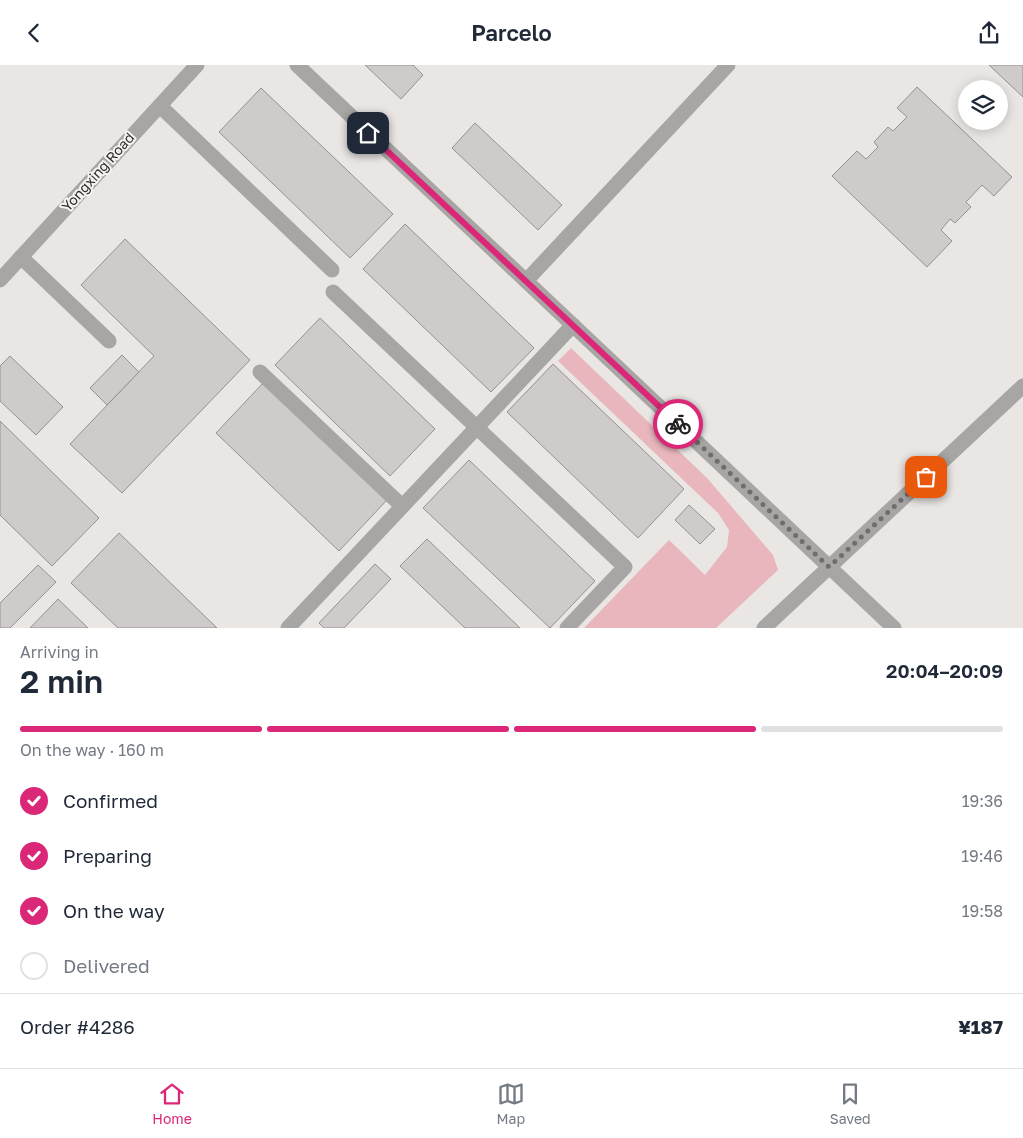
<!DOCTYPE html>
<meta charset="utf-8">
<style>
:root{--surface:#fff;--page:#f2f2f3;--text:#1f2937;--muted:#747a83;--line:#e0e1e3;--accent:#db2777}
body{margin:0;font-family:"Golos Text",sans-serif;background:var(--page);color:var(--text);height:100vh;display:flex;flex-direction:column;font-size:19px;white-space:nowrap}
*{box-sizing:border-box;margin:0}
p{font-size:16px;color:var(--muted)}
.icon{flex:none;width:28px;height:28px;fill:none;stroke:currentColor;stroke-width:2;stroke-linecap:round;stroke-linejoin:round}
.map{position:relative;height:563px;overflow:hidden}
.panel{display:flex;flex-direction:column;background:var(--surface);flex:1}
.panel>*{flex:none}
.fabs{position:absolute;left:958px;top:15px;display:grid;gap:10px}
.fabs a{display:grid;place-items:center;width:50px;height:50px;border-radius:50%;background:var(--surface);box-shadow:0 2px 12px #0003;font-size:25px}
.pin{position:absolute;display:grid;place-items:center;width:42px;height:42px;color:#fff;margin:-21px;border-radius:10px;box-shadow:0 2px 8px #0006}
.courier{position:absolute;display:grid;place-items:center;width:50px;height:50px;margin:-25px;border:4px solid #db2777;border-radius:50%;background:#fff;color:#222;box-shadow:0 1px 6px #0007}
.head em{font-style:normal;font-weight:600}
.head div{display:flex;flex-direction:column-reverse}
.head{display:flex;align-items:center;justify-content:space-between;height:85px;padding:0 20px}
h1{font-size:32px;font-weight:600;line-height:38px}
.bar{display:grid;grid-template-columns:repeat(4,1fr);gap:8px 5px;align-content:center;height:60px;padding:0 20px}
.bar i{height:6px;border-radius:4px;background:var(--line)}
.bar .selected{background:var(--accent)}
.bar p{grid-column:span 4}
.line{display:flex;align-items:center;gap:12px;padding:0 20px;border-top:1px solid var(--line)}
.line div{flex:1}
ol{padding:0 20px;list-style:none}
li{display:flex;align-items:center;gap:15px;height:55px}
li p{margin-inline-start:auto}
li .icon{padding:5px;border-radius:50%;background:var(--accent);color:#fff;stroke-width:4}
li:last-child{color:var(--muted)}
li i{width:28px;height:28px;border:2px solid var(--line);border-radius:50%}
header{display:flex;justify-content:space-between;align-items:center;height:65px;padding:0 20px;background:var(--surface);font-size:22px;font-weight:600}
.menu{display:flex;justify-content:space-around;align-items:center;height:70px;border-top:1px solid var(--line);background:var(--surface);font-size:14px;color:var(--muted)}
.menu a{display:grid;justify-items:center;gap:2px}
.menu .selected{color:var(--accent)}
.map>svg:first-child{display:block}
</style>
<header><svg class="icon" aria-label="back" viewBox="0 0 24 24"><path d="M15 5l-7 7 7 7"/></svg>Parcelo<svg class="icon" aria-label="share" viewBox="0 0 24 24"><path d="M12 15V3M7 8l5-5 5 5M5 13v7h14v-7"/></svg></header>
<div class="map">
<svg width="1023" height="563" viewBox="0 0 1023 563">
<rect width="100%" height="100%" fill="#e9e6e4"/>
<path fill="#e9b6bd" d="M571,283l136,130 66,77 5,15 -62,58h-132l85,-88 36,35 22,-28 2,-17 -11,-17 -160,-152z"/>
<g fill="#cecbca" stroke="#959190">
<path d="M365,0h48l10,10 -22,24z"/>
<path d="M989,0h34v32z"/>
<path d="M917,22l95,90 -18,19 -12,-11 -16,17 5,5 -16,16 -5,-4 -9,11 11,11 -25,26 -95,-91 25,-25 9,8 12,-12 -4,-5 14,-15 5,4 14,-14 -10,-9z"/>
<path d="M261,23l132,126 -43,44 -131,-126z"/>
<path d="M475,58l87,82 -24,25 -86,-82z"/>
<path d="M405,159l129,124 -43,44 -128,-123z"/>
<path d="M125,174l125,121 -128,133 -52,-49 84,-88 -73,-71z"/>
<path d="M320,253l115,111 -45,47 -115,-111z"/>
<path d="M122,290l17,17 -32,33 -17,-17z"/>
<path d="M10,291l53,51 -27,28 -36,-34v-35z"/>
<path d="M553,299l131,125 -46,49 -131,-126z"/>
<path d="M264,317l123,118 -48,51 -123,-118z"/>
<path d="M0,356l99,97 -47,48 -52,-51z"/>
<path d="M469,395l126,121 -45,47 -127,-120z"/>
<path d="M689,440l26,24 -15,15 -25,-24z"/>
<path d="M119,468l98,95h-99l-47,-45z"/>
<path d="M427,474l93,89h-55l-65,-62z"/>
<path d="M375,499l16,15 -47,49h-20l-5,-5z"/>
<path d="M38,500l18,17 -46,46h-10v-25z"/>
<path d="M58,534l30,29h-58z"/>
</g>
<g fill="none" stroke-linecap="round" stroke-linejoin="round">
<g stroke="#a7a6a5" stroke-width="15">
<path d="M297,0l597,563"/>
<path d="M160,41l172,164"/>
<path d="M21,192l88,84"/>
<path d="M0,215l197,-215"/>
<path d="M526,216l202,-216"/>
<path d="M333,227l292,275 -58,61"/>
<path d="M260,307l142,134"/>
<path d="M288,563l285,-303"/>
<path d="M764,563l259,-242"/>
</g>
</g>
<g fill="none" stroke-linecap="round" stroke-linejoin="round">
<path stroke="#706e6d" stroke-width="5" stroke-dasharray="0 9" d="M678,359l151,143 97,-90"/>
<path stroke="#db2777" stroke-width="6" d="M368,68l310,291"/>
</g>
<g text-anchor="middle" stroke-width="4" stroke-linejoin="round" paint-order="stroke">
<g font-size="14" fill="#2f2e2d" stroke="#f6f3f1">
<text transform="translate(98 107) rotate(-48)" y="5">Yongxing Road</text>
</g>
</g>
</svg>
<div class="fabs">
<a><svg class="icon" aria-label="layers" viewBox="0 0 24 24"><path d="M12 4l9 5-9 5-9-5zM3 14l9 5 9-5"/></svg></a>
</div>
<div class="pin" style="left:926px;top:412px;background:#ea580c"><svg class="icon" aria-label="bag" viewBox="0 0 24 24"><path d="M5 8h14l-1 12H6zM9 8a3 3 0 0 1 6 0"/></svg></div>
<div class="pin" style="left:368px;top:68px;background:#1f2937"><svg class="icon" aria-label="home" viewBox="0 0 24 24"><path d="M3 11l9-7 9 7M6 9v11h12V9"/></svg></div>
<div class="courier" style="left:678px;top:359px"><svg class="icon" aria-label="bike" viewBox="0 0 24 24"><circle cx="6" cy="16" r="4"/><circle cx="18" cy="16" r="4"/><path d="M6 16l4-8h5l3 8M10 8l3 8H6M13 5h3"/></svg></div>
</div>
<section class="panel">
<div class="head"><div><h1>2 min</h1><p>Arriving in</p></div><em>20:04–20:09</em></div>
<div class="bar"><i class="selected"></i><i class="selected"></i><i class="selected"></i><i></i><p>On the way · 160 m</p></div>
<ol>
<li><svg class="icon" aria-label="check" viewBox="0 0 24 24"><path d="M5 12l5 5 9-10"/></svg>Confirmed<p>19:36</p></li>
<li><svg class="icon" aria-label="check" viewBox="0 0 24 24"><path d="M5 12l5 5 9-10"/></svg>Preparing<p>19:46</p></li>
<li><svg class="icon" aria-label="check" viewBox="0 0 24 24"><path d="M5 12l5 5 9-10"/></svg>On the way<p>19:58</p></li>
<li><i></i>Delivered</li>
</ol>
<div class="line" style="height:65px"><div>Order #4286</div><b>¥187</b></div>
</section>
<nav class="menu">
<a class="selected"><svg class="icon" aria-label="home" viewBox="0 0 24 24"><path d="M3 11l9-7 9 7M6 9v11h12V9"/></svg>Home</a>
<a><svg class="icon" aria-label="map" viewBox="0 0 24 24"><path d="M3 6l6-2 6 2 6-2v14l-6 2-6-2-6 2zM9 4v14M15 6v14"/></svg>Map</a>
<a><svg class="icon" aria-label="saved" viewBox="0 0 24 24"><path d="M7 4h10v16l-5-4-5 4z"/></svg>Saved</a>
</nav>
